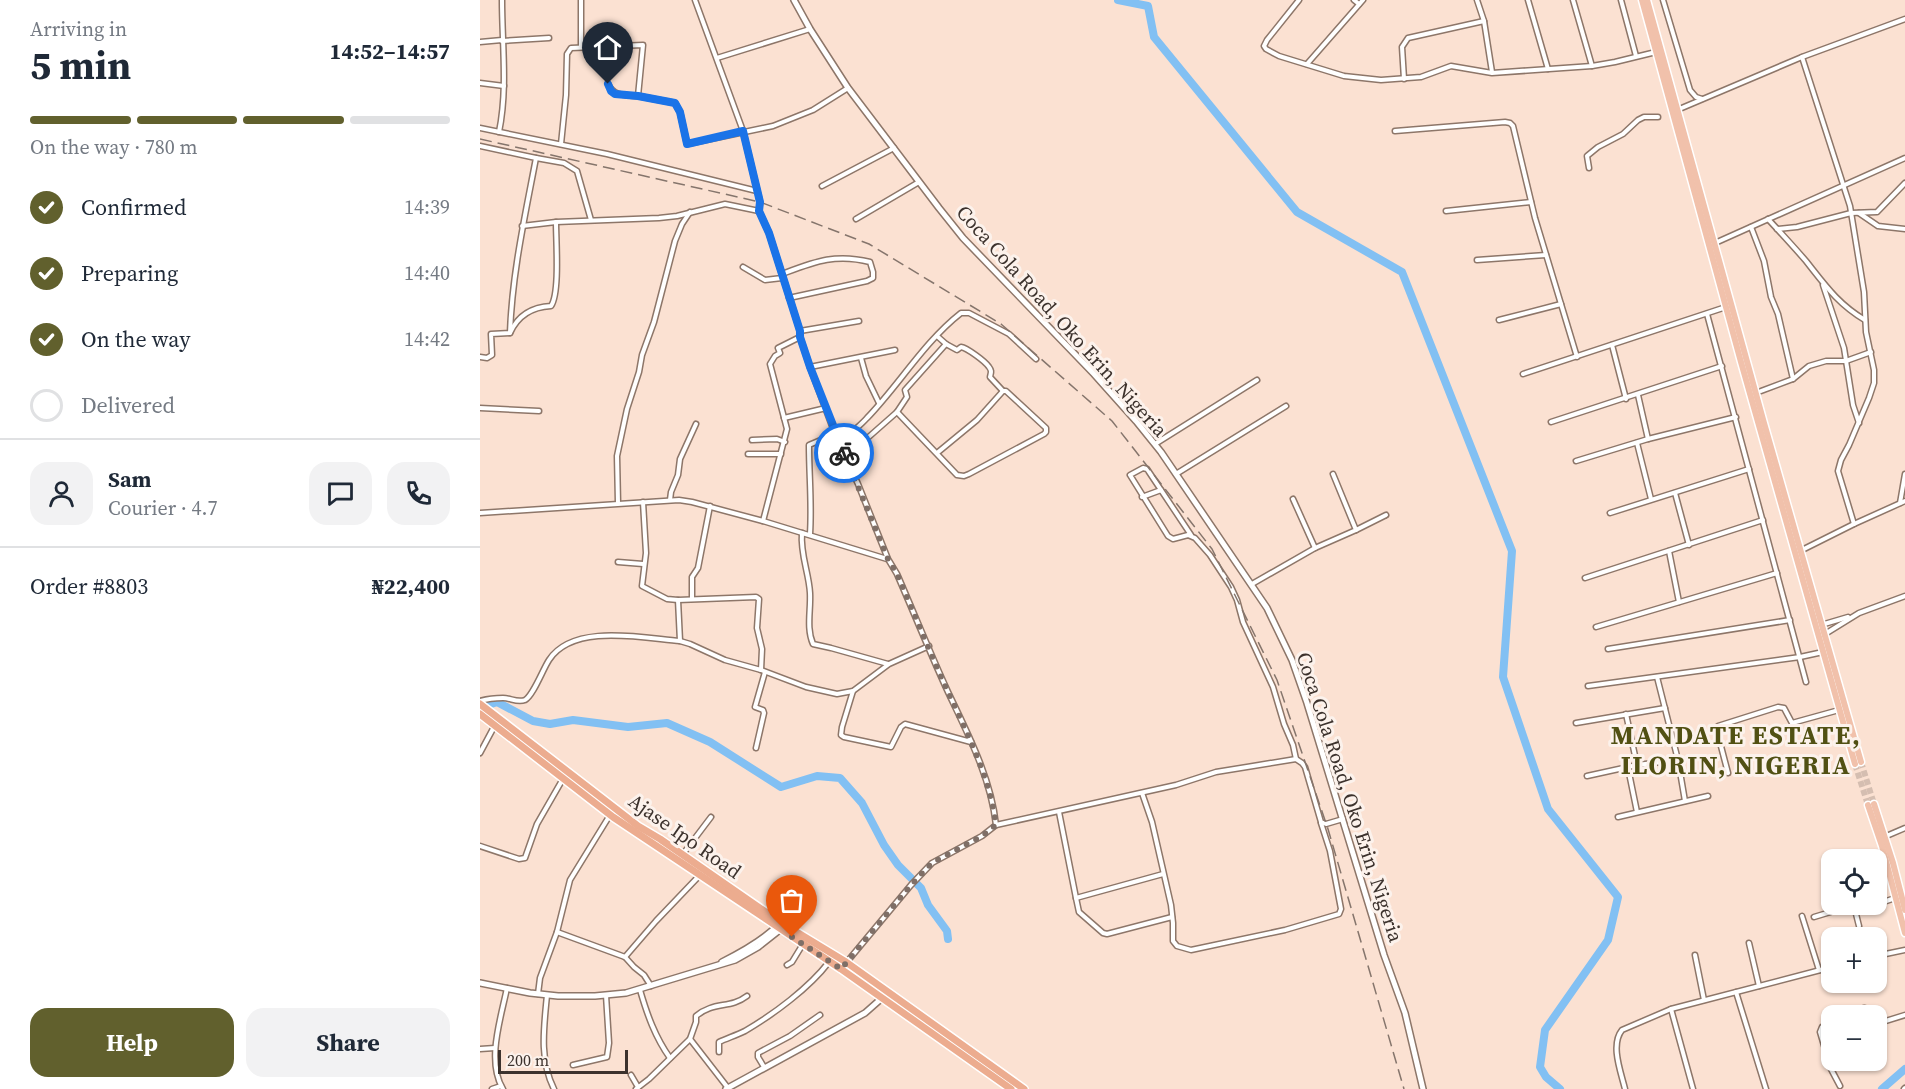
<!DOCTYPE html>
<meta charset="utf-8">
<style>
:root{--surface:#fff;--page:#f2f2f3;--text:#1f2937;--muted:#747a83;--line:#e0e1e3;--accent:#61602d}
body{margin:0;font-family:"Source Serif 4",serif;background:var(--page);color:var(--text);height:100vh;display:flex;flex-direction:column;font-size:22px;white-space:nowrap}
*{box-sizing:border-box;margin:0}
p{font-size:20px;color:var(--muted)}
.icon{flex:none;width:33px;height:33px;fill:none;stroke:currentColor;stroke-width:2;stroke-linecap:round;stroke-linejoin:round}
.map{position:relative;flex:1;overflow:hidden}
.drawer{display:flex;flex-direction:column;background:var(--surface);width:480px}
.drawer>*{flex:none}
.controls{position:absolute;left:1341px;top:849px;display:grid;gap:12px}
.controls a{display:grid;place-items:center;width:66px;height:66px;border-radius:12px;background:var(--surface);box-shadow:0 2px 4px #0004;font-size:30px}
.scale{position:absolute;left:18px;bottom:15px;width:130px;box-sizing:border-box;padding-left:6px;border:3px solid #3c322d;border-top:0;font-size:16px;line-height:21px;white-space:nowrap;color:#3c322d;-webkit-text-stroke:4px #fcf2ec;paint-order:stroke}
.pin{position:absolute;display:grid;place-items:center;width:51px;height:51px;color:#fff;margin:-62px -26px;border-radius:50% 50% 50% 0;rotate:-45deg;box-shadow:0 0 6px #0007}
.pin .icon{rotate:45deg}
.courier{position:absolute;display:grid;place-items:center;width:60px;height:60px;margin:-30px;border:4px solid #1a73e8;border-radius:50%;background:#fff;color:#222;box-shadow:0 2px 8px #0007}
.headline em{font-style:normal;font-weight:700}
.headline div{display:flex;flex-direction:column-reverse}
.headline{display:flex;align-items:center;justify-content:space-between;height:102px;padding:0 30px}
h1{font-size:39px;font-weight:700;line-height:45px}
.bar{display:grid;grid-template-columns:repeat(4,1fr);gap:9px 6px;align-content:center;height:72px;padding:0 30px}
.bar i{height:8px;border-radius:4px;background:var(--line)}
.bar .selected{background:var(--accent)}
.bar p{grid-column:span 4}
.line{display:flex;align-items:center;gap:15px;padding:0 30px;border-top:2px solid var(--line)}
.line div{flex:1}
.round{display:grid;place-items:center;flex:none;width:63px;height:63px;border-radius:18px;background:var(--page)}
ol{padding:0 30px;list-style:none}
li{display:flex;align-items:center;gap:18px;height:66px}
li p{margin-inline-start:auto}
li .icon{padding:6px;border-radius:50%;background:var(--accent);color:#fff;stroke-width:4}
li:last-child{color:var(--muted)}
li i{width:33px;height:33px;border:3px solid var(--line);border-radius:50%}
.cta{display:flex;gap:12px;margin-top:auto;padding:12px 30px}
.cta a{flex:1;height:69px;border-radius:18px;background:var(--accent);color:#fff;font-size:24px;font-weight:700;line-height:69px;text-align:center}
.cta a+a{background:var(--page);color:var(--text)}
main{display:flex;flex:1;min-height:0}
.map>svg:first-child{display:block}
</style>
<main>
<section class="drawer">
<div class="headline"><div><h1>5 min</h1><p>Arriving in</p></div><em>14:52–14:57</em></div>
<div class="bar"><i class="selected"></i><i class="selected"></i><i class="selected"></i><i></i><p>On the way · 780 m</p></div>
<ol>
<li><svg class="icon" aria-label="check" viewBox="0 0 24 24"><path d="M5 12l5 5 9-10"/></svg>Confirmed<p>14:39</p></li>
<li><svg class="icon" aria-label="check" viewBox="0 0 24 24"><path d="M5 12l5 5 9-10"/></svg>Preparing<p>14:40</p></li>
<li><svg class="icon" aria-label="check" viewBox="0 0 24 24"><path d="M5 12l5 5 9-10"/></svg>On the way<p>14:42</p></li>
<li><i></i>Delivered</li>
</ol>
<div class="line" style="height:108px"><a class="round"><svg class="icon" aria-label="person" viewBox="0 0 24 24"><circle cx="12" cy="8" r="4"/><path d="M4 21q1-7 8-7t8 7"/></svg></a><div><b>Sam</b><p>Courier · 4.7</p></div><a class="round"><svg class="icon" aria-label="chat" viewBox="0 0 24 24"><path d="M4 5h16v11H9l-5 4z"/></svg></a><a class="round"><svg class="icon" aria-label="phone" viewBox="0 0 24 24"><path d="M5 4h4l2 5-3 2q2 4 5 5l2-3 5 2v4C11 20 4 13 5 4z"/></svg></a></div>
<div class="line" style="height:78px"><div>Order #8803</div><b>₦22,400</b></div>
<div class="cta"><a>Help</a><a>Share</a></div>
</section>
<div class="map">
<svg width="1425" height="1089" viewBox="0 0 1425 1089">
<rect width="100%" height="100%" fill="#fbe1d2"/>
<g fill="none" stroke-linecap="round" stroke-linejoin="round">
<g stroke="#82c0f3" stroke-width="8">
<path d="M638,0l30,6 6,31 143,175 105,60 110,279 -9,126 45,132 70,88 -10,43 -63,90 -5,37 6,10 14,12"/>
<path d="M0,708l17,-6 36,19 17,3 23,-4 55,7 39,-4 43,19 71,45 36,-11 23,2 22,25 22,42 14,20 23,23 7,17 19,26 1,8"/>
<path d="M1402,1089l23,-20"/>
</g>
<g stroke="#d5beb1" stroke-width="6" stroke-dasharray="6 3" stroke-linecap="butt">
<path d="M1381,762l13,42"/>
<path d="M1375,764l13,41"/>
</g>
<defs>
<g id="minor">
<path d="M215,0l48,131 17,71 -1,9 10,22 31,98v6l10,30 25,67 23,50 30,75 9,15c17,39 33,79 51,118 20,42 43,86 48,133"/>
<path d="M819,0l-32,40 -3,6 2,3 13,7 65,20 37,4 40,-3 30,-11 41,7 100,-7 23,-4 41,-10"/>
<path d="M874,0l5,4"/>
<path d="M997,0l7,21 8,51"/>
<path d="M1048,0l20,69"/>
<path d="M1093,0l19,66"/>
<path d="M1141,0l15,56"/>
<path d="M1183,0l27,90 6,7 6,2"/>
<path d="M22,41l47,-3"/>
<path d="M0,42l22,-2"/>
<path d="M101,47v-47"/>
<path d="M1322,57l48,149 14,86 2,40 8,38v13l-5,15 -20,47 -8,15 -3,11 16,53"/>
<path d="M237,58l93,-29"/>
<path d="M827,64l56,-64"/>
<path d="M924,79l-2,-32 6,-9 76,-17"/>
<path d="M0,83l24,3"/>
<path d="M128,84c6,13 18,11 30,12"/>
<path d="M1197,110l125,-53 103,-38"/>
<path d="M0,128l127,26 150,37"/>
<path d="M915,131l110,-9 5,1 3,3 22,92 42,139"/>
<path d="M19,132c9,-44 3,-88 3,-132"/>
<path d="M81,144l5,-49 1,-41 4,-6 72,-3 -5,51 37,7 5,9 7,32 86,-18 40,-16 35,-22"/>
<path d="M0,146l56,12c-11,58 -24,116 -26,175"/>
<path d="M56,158l28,5 13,8 14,49"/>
<path d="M1109,168l-2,-12 11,-9 25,-13 15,-14 6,-3h14"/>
<path d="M342,186l72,-38"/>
<path d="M966,211l85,-9"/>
<path d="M1379,213l19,13 27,3"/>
<path d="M376,219l63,-37"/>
<path d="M1288,219c13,14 26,28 38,42 19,24 32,43 59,59"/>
<path d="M42,226l34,-4 103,-4 18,-2 48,-12 34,7"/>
<path d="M1271,227l13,34 7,36 7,17 15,65 -32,12"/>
<path d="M1297,229l20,-2 54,-14 26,-1 28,-29"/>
<path d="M1235,243l190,-85"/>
<path d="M997,260l69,-5"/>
<path d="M263,267l22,13 17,-2"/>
<path d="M302,274c32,-12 53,-21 88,-12l3,10v6l-6,3 -78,17"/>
<path d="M1343,285l21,63 9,57 6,18"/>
<path d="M1227,314l99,368"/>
<path d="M1019,320l62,-16"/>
<path d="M320,331l59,-10"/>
<path d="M466,344l11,6 4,-3c6,1 24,14 28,20 3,4 2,5 1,10l13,14"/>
<path d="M1132,345l14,54"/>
<path d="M0,357l7,1 5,-3 -1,-21 19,-1c8,-18 22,-26 41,-27 9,-13 5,-65 5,-84"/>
<path d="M381,358l5,18 13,27"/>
<path d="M330,367l85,-17"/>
<path d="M1043,374l203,-67"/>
<path d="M1313,379l16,-13 17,-5h20l25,-9"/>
<path d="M1158,395l10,44"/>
<path d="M0,408l59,3"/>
<path d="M417,412l60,63 7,1 5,-2 75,-40 2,-2v-4l-40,-37h-3l-26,29 -40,33"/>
<path d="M304,418l42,-10"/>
<path d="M1071,422l171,-56"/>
<path d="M272,440l25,-1 8,3"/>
<path d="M383,442l34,-30 10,-15 -2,-7 41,-46 -9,-8"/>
<path d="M1157,443l14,56"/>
<path d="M675,444l102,-64"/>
<path d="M361,445c7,-11 17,-17 26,-27 32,-33 57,-76 94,-105h8l40,21 27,25"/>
<path d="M268,454h33"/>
<path d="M1096,461l72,-22 88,-22"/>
<path d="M696,474l110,-68"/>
<path d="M681,490l-14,-21 -4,-1 -13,7 38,61 5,3 15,-4 7,3 15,17 21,32 6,13 6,22 30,65 11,37 9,21 3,14"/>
<path d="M1195,493l14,52"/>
<path d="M662,497l19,-7 30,45"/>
<path d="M813,499l22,49"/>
<path d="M190,500l1,-8 7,-17 2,-16 16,-35"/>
<path d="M163,502l3,51 -4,33 25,13 11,1 78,-3 3,2 -2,29 5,21 -1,21"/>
<path d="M138,503l-1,-47 10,-47 12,-37 3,-17 12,-33 21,-81 7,-17 8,-12"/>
<path d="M1420,503l5,-29"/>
<path d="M0,513l199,-13 13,2 71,19 124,38"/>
<path d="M1130,513l139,-44"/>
<path d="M283,521l24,-92 -17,-65 5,-8 5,-3 -2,-5 22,-11"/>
<path d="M876,530l30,-15"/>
<path d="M322,533c-2,21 7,40 8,60 1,17 -4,35 3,51l18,4 57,16"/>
<path d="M330,534c2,-30 -1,-59 -1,-89l26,-11"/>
<path d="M1189,551l10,51"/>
<path d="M1320,551l54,-27 51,-23"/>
<path d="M138,562l25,2"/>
<path d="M1105,578l178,-58"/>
<path d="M772,584l63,-36 41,-18 -23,-56"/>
<path d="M212,598v-21l6,-9 12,-62"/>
<path d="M198,600l2,41"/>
<path d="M1341,625l27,-8"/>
<path d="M1116,627l181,-54"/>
<path d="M1345,634l34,-21 46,-17"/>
<path d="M1128,649l182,-29"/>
<path d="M1177,677l21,83 7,41"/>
<path d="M1108,686l212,-29 23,-5"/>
<path d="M373,691l-11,36 -1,8 3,2 47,10 10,-20 4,-3 66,18"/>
<path d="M0,701c7,-2 15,-3 23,-3 8,0 14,5 22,2 8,-4 18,-31 24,-40 24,-37 93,-22 131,-19l10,3 35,16 36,10 45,17 31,7 16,-3 36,-27 40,-18"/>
<path d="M1146,714l11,51"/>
<path d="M1096,723l89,-15"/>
<path d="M276,748l8,-35 -1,-3 -8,-3 10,-35"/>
<path d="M0,753l15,-28"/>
<path d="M1148,768l9,44"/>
<path d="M1248,773l-11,-42 1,-5 60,-19 6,1 8,15 47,-13"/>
<path d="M1107,776l50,-11 41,-5"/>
<path d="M662,793l10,29 19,83 2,18v18l4,5 14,4 94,-20 54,-16 2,-5 -11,-58 -9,-28"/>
<path d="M579,812l17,86"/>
<path d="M1138,817l90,-21"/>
<path d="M1404,837l21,-9"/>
<path d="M0,846l39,13 6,-1 12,-34 27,-47"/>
<path d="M203,854l28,-37"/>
<path d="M683,874l-87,24 3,14 24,21 4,1 65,-17"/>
<path d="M1374,906l5,20"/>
<path d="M1375,912l40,-14"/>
<path d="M1322,916l17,54"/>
<path d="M1334,917l43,-13"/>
<path d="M77,932l68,25 9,10 10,8 7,11"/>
<path d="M1269,943l10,43"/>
<path d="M1215,955l9,45"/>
<path d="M1396,956l29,-6"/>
<path d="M145,957l31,-36 44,-46"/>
<path d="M307,965l5,-3 11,-18"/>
<path d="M361,969l70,-84 21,-22 50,-27 14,-11 180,-40 40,-13 80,-13 6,4 3,4 16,55 5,2 17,-5"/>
<path d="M160,990c7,24 15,47 30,68"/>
<path d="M1256,992l30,97"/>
<path d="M58,994l2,-16 17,-46 13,-52 40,-65"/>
<path d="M67,995c-3,32 -8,64 7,94"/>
<path d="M1191,1009l22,80"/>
<path d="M1367,1016l17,-8 4,1 3,7"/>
<path d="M1352,1022l-10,5 -2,5 11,37 9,17"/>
<path d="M1396,1024l29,-9"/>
<path d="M1396,1035l3,10"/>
<path d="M210,1039l38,49"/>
<path d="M0,1049l15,-1"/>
<path d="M239,1052v-10c9,-4 18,-7 26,-11 29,-17 64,-43 84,-69"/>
<path d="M93,1065l34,-8 2,-14 -3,-48"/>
<path d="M284,1067l-6,-10v-4l32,-17 30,-21"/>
<path d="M151,1075l7,12"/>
<path d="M12,1089l9,-3"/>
<path d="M23,1089c-17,-28 -2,-71 4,-101"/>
<path d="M156,1089l13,-10 41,-40 6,-17v-6c18,-15 34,-7 51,-20"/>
<path d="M1145,1089c-4,-17 -15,-44 -3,-59l49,-21 161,-42"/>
<path d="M1424,1089l1,-1"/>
</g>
<g id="tertiary">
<path d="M314,0l16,29 38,59 91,120 24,30 131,136 42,47 25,31 106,156 25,52 15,43 77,252 21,58 18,76"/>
<path d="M242,962c20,-10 42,-22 57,-38"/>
<path d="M0,983l50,10 28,3h37l31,-3 109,-33 23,-13 24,-19"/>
<path d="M246,1089l139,-76 17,-15"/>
</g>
<g id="primary">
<path d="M1162,0l99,362 114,402"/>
<path d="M1167,0l117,423 97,339"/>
<path d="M1394,804l19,59 12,47"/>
<path d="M1388,805l14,41 23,87"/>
</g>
<g id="trunk">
<path d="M0,704l158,122 22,13 120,83 66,40 178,127"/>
<path d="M0,714l133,103 228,152 170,120"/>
</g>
</defs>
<use href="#minor" stroke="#8d7669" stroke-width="7"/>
<use href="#tertiary" stroke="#8d7669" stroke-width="8"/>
<use href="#primary" stroke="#fff" stroke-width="9"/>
<use href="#trunk" stroke="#fff" stroke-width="10"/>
<use href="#minor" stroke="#fff" stroke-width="4"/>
<use href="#tertiary" stroke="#fff" stroke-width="5"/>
<use href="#primary" stroke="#f1c1ab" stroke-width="6"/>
<use href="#trunk" stroke="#ecac8f" stroke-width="7"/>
<path stroke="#85756c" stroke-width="1.5" stroke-dasharray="12 6" stroke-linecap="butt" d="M0,139l280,63 109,42 132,80 111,97 100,128 65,131 51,149 76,260"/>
</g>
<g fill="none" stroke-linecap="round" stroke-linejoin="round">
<path stroke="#7f6f67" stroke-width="6" stroke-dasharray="0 10.8" d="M312,937l49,32 70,-84 21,-22 50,-27 14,-11c-6,-47 -28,-90 -48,-133 -18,-39 -34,-79 -51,-118l-9,-15 -44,-106"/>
<path stroke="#1a73e8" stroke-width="8" d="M128,84l3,7 4,3 23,2 37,7 5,9 7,32 56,-13 17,71 -1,9 10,22 31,98v6l10,30 34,86"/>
</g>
<g text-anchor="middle" stroke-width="6" stroke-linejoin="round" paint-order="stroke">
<g font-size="20" fill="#3c322d" stroke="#fcf2ec">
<text transform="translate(582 321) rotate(48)" y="7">Coca Cola Road, Oko Erin, Nigeria</text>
<text transform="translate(870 797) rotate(72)" y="7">Coca Cola Road, Oko Erin, Nigeria</text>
<text transform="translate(205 836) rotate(35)" y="7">Ajase Ipo Road</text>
</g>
<g font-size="26" font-weight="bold" letter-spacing="1.5" fill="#515013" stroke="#fcf2ec">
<text x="1256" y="744">MANDATE ESTATE,<tspan x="1256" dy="30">ILORIN, NIGERIA</tspan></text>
</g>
</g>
</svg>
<div class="controls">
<a><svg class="icon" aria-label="locate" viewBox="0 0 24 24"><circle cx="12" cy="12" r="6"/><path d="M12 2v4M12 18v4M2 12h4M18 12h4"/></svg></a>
<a>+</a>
<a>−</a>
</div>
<div class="scale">200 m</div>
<div class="pin" style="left:312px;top:937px;background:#ea580c"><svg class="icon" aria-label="bag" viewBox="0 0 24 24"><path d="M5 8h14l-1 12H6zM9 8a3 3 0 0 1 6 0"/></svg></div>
<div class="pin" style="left:128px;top:84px;background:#1f2937"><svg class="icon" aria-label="home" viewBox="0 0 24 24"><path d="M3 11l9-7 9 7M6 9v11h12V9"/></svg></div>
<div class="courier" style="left:364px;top:453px"><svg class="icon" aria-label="bike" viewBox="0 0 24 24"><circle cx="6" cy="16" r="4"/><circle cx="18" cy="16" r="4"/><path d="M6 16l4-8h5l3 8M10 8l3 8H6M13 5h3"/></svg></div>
</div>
</main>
